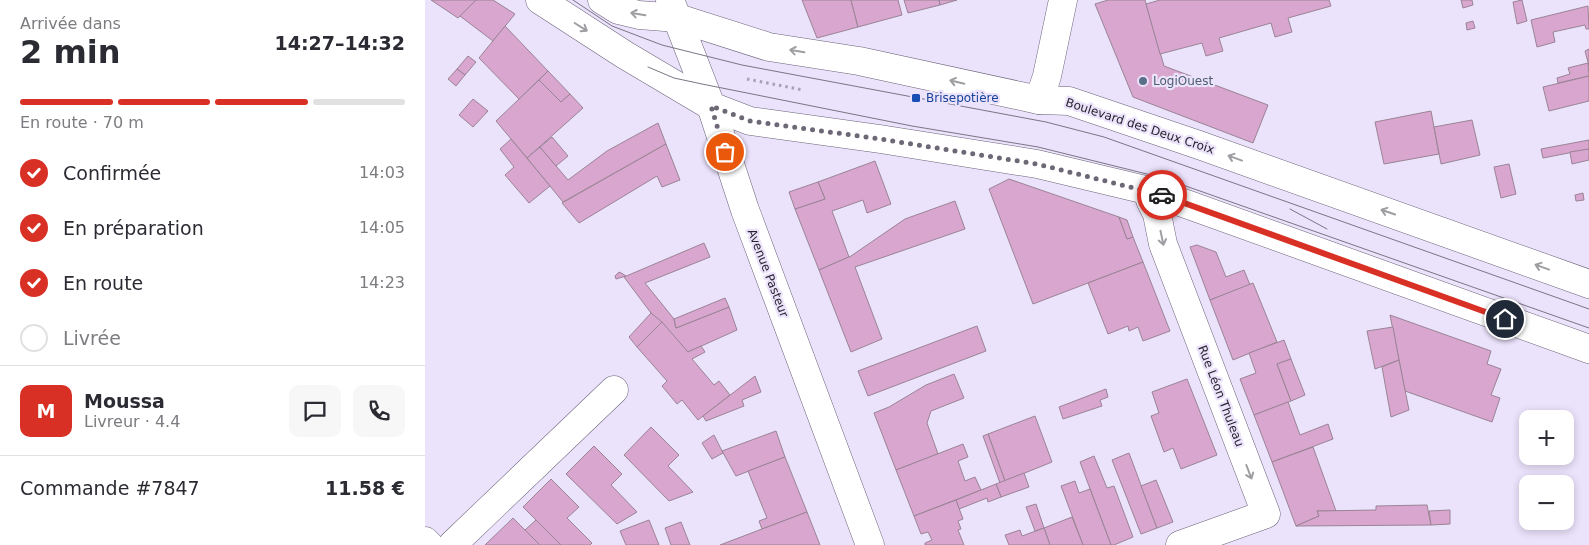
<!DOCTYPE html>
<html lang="fr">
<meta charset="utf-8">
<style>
:root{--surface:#fff;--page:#f7f7f7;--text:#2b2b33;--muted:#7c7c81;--line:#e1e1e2;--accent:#d93025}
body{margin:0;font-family:"DejaVu Sans",sans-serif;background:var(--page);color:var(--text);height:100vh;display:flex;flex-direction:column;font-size:19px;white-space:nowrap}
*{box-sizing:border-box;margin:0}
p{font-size:16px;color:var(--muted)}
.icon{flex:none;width:28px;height:28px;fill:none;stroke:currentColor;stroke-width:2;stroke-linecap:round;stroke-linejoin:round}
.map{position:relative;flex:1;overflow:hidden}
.side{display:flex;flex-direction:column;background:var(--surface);width:425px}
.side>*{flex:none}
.controls{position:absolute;left:1094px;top:410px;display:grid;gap:10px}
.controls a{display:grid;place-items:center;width:55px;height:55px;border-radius:10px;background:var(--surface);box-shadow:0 2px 8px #0003;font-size:25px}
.pin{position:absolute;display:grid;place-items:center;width:42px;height:42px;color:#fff;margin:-21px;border:2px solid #fff;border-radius:50%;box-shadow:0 1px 5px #0007}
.courier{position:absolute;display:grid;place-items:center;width:50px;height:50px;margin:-25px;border:4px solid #d93025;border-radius:50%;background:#fff;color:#222;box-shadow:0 1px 6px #0007}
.overview em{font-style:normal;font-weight:800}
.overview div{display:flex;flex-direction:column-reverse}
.overview{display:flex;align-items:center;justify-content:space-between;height:85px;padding:0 20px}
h1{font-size:32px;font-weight:800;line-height:38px}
.bar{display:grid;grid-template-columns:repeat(4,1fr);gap:8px 5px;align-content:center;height:60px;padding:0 20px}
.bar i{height:6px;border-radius:4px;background:var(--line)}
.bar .selected{background:var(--accent)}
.bar p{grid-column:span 4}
.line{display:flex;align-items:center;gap:12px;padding:0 20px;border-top:1px solid var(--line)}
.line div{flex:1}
.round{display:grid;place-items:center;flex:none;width:52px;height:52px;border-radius:10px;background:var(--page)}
ol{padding:0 20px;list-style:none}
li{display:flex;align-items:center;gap:15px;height:55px}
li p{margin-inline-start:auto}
li .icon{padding:5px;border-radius:50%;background:var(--accent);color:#fff;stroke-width:4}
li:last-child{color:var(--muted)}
li i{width:28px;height:28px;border:2px solid var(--line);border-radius:50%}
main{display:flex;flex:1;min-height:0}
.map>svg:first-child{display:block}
</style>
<main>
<section class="side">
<div class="overview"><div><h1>2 min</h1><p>Arrivée dans</p></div><em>14:27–14:32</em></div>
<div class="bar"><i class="selected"></i><i class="selected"></i><i class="selected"></i><i></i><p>En route · 70 m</p></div>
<ol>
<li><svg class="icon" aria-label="check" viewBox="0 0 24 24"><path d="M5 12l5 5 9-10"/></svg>Confirmée<p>14:03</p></li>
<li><svg class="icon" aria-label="check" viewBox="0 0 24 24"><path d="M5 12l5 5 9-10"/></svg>En préparation<p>14:05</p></li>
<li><svg class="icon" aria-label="check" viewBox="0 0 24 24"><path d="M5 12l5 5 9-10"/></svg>En route<p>14:23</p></li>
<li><i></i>Livrée</li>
</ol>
<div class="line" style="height:90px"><b class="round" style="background:var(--accent);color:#fff">M</b><div><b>Moussa</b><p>Livreur · 4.4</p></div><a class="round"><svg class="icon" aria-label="chat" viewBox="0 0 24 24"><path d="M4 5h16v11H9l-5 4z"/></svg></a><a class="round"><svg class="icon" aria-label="phone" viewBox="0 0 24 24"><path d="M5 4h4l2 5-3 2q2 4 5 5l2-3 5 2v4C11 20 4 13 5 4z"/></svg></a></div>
<div class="line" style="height:65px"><div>Commande #7847</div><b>11.58 €</b></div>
</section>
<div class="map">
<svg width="1164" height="545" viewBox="0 0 1164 545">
<rect width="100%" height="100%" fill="#ebe2fb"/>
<g fill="#d8a6ce" stroke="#9a8495">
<path d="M6,0h45l-18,18z"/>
<path d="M51,0h17l22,14 -22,27 -33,-25z"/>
<path d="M377,0h49l7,27 -41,11z"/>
<path d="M426,0h47l4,15 -44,12z"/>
<path d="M479,0h35l1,5 -32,8z"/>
<path d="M514,0h18l-17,5z"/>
<path d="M683,0h37l19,66 104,39 -15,38 -120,-46 -38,-93z"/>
<path d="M735,0h169l2,6 -43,12 4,14 -17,5 -4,-14 -52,15 4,13 -17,5 -4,-13 -42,11 -14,-50z"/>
<path d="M1036,0h11l1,5 -10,3z"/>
<path d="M1097,0l5,21 -10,3 -4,-22z"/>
<path d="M1163,6l1,23h-3l-1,-4 -32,7 2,10 -18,5 -6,-27z"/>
<path d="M1048,21l2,7 -8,2 -1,-7z"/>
<path d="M80,26l43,45 -29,28 -40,-41z"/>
<path d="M1164,49v17l-4,-15z"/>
<path d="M43,56l8,6 -11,13 -8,-6z"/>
<path d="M1163,63l1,13 -31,7 -1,-5 13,-4 -2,-6z"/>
<path d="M32,69l8,6 -9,11 -8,-7z"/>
<path d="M123,71l22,23 -9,8 -22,-22z"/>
<path d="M1164,76v25l-40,10 -6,-24z"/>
<path d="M114,80l22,22 9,-8 13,14 -56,50 -31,-37z"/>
<path d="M48,99l15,12 -15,16 -14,-12z"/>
<path d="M1006,111l8,43 -55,10 -9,-42z"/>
<path d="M1047,120l8,35 -39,9 -7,-37z"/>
<path d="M233,123l8,21 -103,58 -36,-44 13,-11 28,33 39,-29z"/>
<path d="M127,137l16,19 -12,10 -16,-19z"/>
<path d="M86,139l39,47 -21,17 -24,-28 9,-8 -14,-18z"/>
<path d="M1164,140v9l-46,9 -2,-9z"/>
<path d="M241,144l14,36 -18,7 -5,-11 -78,47 -17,-20z"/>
<path d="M1164,149v11l-17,4 -2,-12z"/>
<path d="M450,161l16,43 -24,9 -4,-13 -31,11 17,46 -30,13 -24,-61 30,-10 -7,-17z"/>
<path d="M1084,164l7,30 -15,4 -7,-31z"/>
<path d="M584,179l110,38 8,22 6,-2 10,25 -110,42 -44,-115z"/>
<path d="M393,182l7,17 -30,10 -6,-17z"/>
<path d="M1158,193l1,7 -8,1 -1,-6z"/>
<path d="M530,201l10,28 -110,38 27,72 -31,13 -32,-82 32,-14 54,-37z"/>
<path d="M694,217l8,3 6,17 -6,2z"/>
<path d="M279,243l6,14 -65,26 29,36 2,9 53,-21 8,23 -49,22 -37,-39 -27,-36z"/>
<path d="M772,245l19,7 10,25 18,-7 6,15 -40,15 -20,-53z"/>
<path d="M718,262l27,69 -27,10 -5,-14 -9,4 -1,-5 -20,8 -20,-51z"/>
<path d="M194,272l4,2 3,2 -10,3 -1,-3z"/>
<path d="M828,283l24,59 -44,18 -23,-60z"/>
<path d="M300,298l4,9 -53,21 -2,-9z"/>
<path d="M226,313l11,9 -25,25 -8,-10z"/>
<path d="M965,315l101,36 -4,13 14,5 -10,26 9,3 -8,24 -87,-31z"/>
<path d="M237,322l26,30 13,-6 4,6 -13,7 22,26 5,-4 11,14 -32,25 -16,-20 -5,4 -15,-18 5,-5 -30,-34z"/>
<path d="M552,326l9,25 -118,45 -10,-25z"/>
<path d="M968,327l6,33 -24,9 -8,-38z"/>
<path d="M859,340l7,19 -14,5 14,37 -37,14 -14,-36 16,-6 -7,-20z"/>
<path d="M866,359l14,36 -14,6 -14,-37z"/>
<path d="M974,360l10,50 -18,7 -9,-50z"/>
<path d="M529,374l10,24 -33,13 -4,12 11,31 -42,16 -22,-57 15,-6 37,-22z"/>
<path d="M330,376l6,16 -19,8 2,6 -38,15 -3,-5z"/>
<path d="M762,379l30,76 -36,14 -8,-21 -9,4 -13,-36 8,-3 -7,-21z"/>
<path d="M681,389l2,8 -8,3 2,6 -39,13 -4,-12z"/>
<path d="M863,402l12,33 28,-11 5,15 -61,23 -18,-47z"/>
<path d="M610,416l17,46 -47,19 -17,-47z"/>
<path d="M226,427l28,28 -11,11 25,26 -24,9 -45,-46z"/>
<path d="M351,431l9,26 -49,19 -14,-25z"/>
<path d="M563,434l17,47 -5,2 -17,-47z"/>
<path d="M289,435l9,18 -11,6 -10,-16z"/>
<path d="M538,444l5,13 -10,4 7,20 10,-4 6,13 -67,26 -18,-46z"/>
<path d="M169,446l28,28 -11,11 26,27 -20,12 -51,-50z"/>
<path d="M888,447l23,64h-19l2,5 -23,10 -24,-64z"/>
<path d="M704,453l28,75 -16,6 -29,-74z"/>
<path d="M669,456l13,32 7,-2 19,51 -19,8h-3l-31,-83z"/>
<path d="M360,457l22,55 -45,17 -3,-8 8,-3 -19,-47z"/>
<path d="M599,473l5,14 -28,10 -5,-13z"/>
<path d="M126,479l28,28 -12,11 25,25 -2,2h-29l-38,-38z"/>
<path d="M731,480l17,42 -16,6 -16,-42z"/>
<path d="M650,481l4,12 11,-4 21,56h-28l-22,-59z"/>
<path d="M571,484l5,13 -13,5 -1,-4 -28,11 -3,-9z"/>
<path d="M531,500l7,19 -5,2 3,8 -3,1 6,15h-39v-2l7,-3 -4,-8 -7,2 -7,-18z"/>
<path d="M611,504l8,24 -9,3 -9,-24z"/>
<path d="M1002,505l4,20 -135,1 23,-10 -2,-5 59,-1v-4z"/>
<path d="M1025,510v14l-19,1 -2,-14z"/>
<path d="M382,512l13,33h-100l42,-16z"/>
<path d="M647,517l11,28h-33l-6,-17z"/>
<path d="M88,518l27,27h-55z"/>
<path d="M111,520l25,25h-21l-15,-15z"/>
<path d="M224,520l10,25h-33l-6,-14z"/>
<path d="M256,522l9,23h-19l-6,-17z"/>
<path d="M619,528l6,17h-41l-4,-10 15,-5 2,6z"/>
</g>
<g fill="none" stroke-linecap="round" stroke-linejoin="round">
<defs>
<g id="minor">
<path d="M115,0l85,55 86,51 39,15 130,18 157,25 113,27 439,158"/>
<path d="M177,0l16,10 21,5 39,3 91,29 90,14 180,39 30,1 130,44 390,139"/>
<path d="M614,100l8,-24 16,-76"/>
<path d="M725,191v9l7,14 6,30 103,270 -86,31"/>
<path d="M0,541l4,4"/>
<path d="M27,545l162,-155"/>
</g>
<path id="major" d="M245,0l41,106 34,104 125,335"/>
</defs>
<use href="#minor" stroke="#6b6379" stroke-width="29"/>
<use href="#major" stroke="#6b6379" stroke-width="29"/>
<path stroke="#a8a0b4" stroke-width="3" stroke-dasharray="2.5 4" stroke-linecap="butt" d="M322,79l56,11"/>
<use href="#minor" stroke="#fff" stroke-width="28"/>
<use href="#major" stroke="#fff" stroke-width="28"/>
<g stroke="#7b7584" stroke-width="1">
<path d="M148,0l39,26 50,19 80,20 304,57 58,15 485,172"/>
<path d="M223,67l26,11 28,6 210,42 126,21 125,31 426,150"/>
<path d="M865,209l37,20"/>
</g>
</g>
<defs><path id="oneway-shaft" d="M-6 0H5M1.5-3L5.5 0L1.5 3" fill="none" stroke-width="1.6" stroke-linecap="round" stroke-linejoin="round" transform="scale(1.25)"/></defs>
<g stroke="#9f9da1">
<use href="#oneway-shaft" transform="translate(213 14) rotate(-171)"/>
<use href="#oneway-shaft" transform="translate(156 27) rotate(32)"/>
<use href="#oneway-shaft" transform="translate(372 51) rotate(-171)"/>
<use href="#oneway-shaft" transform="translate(532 82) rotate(-167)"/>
<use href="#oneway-shaft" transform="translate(810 158) rotate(-160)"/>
<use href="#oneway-shaft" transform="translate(963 212) rotate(-161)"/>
<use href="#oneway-shaft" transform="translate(737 238) rotate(78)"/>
<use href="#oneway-shaft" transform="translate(1117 267) rotate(-160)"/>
<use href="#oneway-shaft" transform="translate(824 472) rotate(69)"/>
</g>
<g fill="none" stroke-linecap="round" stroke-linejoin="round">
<path stroke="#6d6776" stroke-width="5" stroke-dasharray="0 9" d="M300,152l-14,-46 39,15 130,18 157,25 125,31"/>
<path stroke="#d93025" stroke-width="6" d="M737,195l343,124"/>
</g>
<circle fill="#5c6f8a" stroke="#ebe2fb" stroke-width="2" cx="718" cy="81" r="5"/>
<rect fill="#1a4fb4" stroke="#ebe2fb" stroke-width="2" x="486" y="93" width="10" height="10" rx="2.5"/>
<g text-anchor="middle" stroke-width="4.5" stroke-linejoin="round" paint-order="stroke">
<g font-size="12" fill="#4e5e75" stroke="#ebe2fb" text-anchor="start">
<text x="728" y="85">LogiOuest</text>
</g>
<g font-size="12" fill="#164399" stroke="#ebe2fb" text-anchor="start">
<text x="501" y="102">Brisepotière</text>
</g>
<g font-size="12" fill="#29252e" stroke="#ebe2fb">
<text transform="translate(715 126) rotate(18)" y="4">Boulevard des Deux Croix</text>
<text transform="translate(343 273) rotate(69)" y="4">Avenue Pasteur</text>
<text transform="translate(796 396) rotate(69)" y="4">Rue Léon Thuleau</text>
</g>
</g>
</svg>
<div class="controls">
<a>+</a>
<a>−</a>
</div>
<div class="pin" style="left:300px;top:152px;background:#ea580c"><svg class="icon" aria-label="bag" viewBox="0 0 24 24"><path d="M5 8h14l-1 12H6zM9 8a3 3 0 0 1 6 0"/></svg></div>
<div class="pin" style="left:1080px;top:319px;background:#1f2937"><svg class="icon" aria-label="home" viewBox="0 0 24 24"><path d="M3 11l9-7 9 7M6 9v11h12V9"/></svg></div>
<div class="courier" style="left:737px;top:195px"><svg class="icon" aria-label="car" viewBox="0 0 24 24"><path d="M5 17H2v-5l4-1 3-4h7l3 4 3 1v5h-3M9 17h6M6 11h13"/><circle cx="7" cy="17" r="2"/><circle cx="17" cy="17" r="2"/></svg></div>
</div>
</main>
